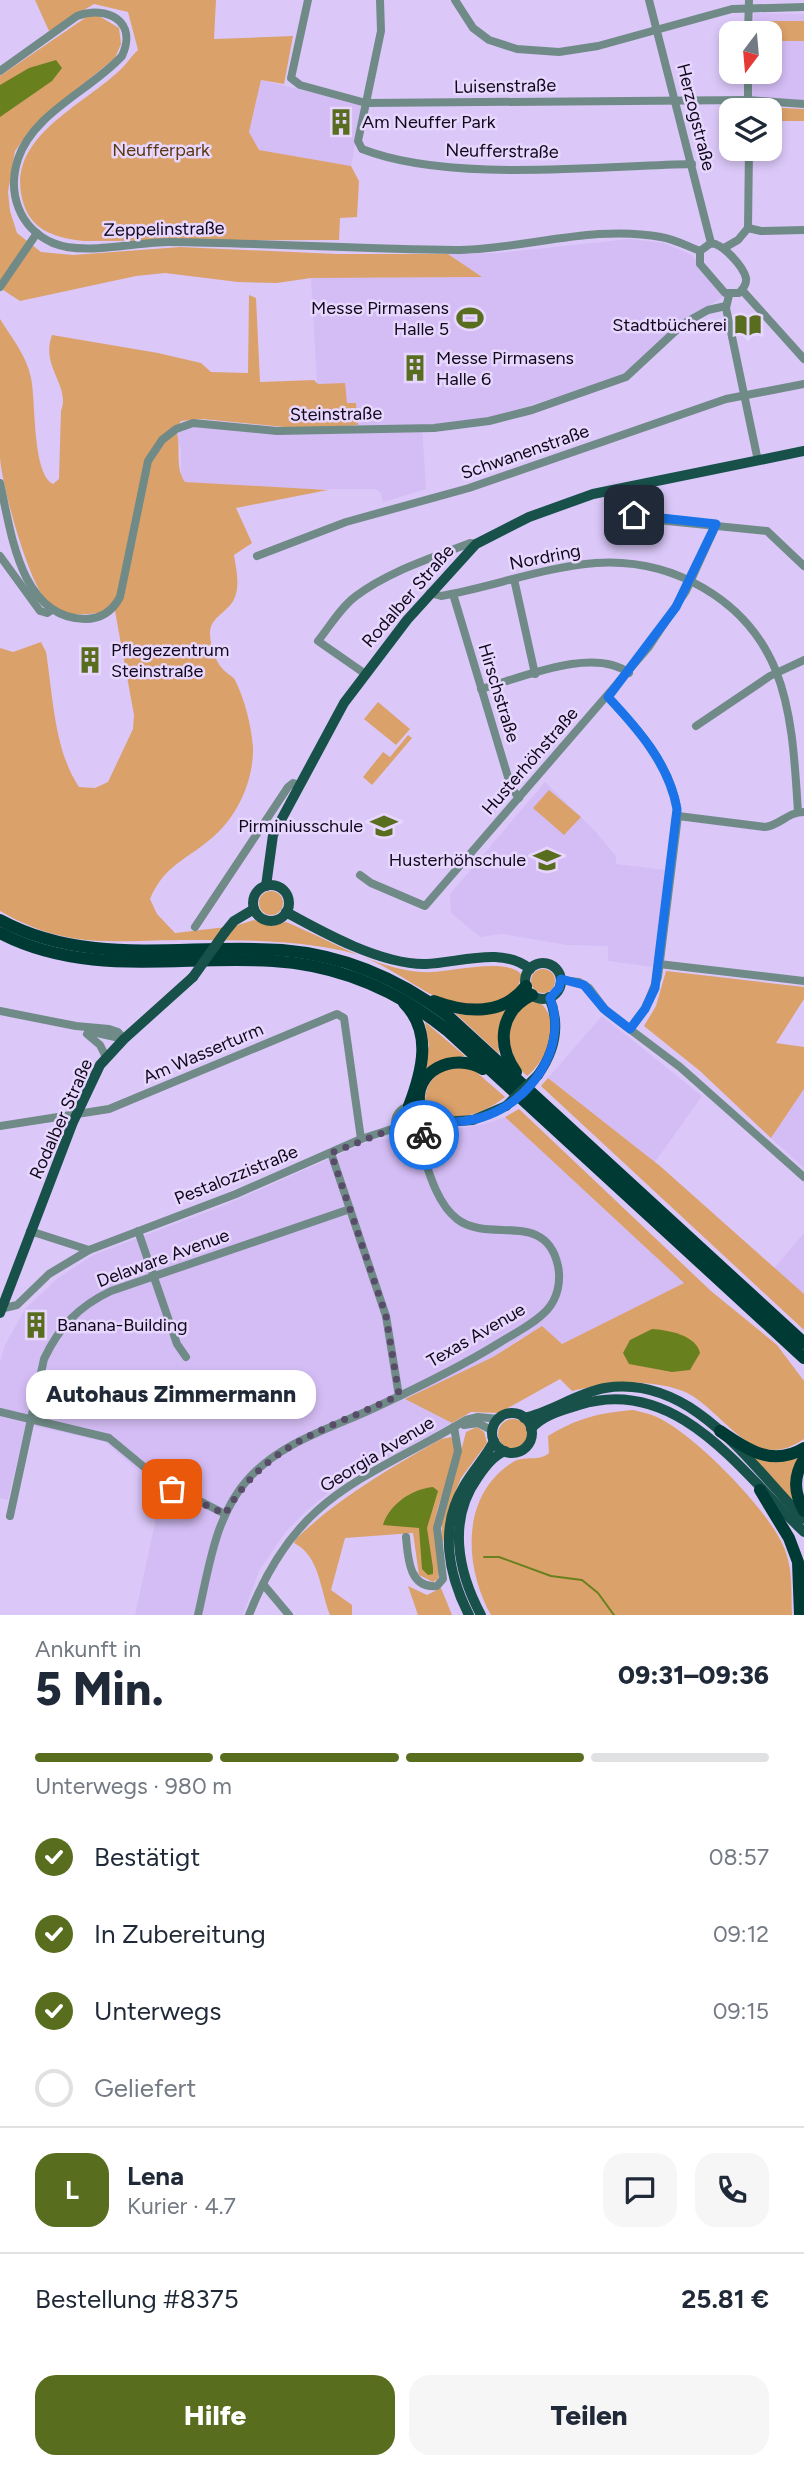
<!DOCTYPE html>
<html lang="de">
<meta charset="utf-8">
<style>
:root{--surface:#fff;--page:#f6f6f7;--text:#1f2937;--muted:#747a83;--line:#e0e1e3;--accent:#586d1d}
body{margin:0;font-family:Figtree,sans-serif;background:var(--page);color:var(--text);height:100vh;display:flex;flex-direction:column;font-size:26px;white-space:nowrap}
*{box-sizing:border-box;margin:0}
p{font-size:23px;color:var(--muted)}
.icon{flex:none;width:38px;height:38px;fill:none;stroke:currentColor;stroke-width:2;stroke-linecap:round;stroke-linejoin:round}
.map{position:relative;height:1615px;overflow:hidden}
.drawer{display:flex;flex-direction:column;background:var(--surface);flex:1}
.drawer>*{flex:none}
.needle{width:46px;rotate:196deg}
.tools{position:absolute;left:719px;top:21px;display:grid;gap:14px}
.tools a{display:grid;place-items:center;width:63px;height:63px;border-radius:14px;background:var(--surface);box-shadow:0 4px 10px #0003;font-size:35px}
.pin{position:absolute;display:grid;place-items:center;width:60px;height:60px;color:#fff;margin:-30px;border-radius:14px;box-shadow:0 4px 10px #0006}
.courier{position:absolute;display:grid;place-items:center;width:70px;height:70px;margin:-35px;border:5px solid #1a73e8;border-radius:50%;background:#fff;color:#222;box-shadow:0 2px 9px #0007}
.bubble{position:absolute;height:49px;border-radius:21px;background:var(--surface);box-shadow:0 4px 10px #0003;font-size:23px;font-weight:800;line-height:49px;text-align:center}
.overview em{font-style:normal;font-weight:800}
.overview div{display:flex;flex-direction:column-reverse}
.overview{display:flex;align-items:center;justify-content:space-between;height:119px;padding:0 35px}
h1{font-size:46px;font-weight:800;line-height:52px}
.bar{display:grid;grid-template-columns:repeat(4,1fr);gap:10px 7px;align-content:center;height:84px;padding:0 35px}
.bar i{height:9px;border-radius:5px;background:var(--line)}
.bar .selected{background:var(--accent)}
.bar p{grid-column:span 4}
.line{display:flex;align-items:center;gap:18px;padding:0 35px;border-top:2px solid var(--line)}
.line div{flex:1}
.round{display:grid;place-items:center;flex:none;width:74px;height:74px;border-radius:21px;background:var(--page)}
ol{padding:0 35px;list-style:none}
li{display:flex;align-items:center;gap:21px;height:77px}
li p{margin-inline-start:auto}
li .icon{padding:7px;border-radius:50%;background:var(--accent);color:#fff;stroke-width:4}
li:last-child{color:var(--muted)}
li i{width:38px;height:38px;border:4px solid var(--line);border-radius:50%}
.button{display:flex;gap:14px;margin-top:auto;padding:14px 35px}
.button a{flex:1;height:80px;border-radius:21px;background:var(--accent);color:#fff;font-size:28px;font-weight:800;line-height:80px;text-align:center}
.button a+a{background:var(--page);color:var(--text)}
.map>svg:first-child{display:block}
</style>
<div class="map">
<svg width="804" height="1615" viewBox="0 0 804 1615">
<rect width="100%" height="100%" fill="#dbc8f9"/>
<g fill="#d4bdf5">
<path d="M754,13l50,1v88l-52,-4 1,-26h17v-39h-16z"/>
<path d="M261,80l102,25 -12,61 -92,-16 -10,-18z"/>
<path d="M629,239l35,4 28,12 33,41 -45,27 -57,52 -123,40 -46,8 -32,2 4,64 -43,13 -2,-9 -5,-4h-99l-92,-7 -4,-6v-26l-5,-19 15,-6 167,8 -2,-30h-10l-29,-19 -6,-106 170,-1 -33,-23 51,-1z"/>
<path d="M545,782l49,48 22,26v8l50,6 -13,97 -45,-6v-15l-41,-1 -65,-11 -22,3 -29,-24 -1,-19z"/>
<path d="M602,1016l100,80 -47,66 -107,-84z"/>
<path d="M804,1089v79l-33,-30z"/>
<path d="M505,1117l179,166 -122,61 -39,-7 -30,20 -87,42 46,24 -113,61 -32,26 -23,24 -25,37 -16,44h-108l27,-124 -57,-49 -79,-18 -18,76 -8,-2v-135l4,-16 21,-38 33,-31 35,-23 132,-50 147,-65 21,-2 22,14 14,-5 9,-15 47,-8z"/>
<path d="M804,1233v61l-30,-26z"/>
</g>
<g fill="#dba16b">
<path d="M35,0h181l-2,39 79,-3 -9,48 -23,-4 -12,52 10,18 92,16 8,15 -2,36 -17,1 -1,22 -255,1c-26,-3 -51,-9 -60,-36 -23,-68 63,-100 100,-139 5,-5 8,-11 14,-16l-10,-38 -34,-8 -45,27z"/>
<path d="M88,16h11l20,12 2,16 -6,14 -60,49 -25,23 -15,21 -7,41 2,19 7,22 24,19 32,3 107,-8 157,7h111l34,23 -171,1 -34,5 -39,-1 -73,-9 -29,3 -116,25 -20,-13v-212z"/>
<path d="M763,21h41v20h-34v-8h-7z"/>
<path d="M765,107l39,2v12h-34v-11h-13z"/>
<path d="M249,295l7,3 4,84 54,-2 4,4 27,-1 2,20h9l2,22 -54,4 -102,-10 -21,2 -5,9c6,18 -2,36 9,52l143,8 -92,18 16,35 -18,12c2,14 6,28 1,42 -6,16 -26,19 -25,38 1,15 6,29 17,38 4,3 6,4 8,7 10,20 16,45 18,67 1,32 -15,69 -40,90 -26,23 -48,27 -63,62l7,15 18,19 60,-7 19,-6 18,6 14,-4c42,17 89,47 136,50 24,2 82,-16 99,2 -1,33 -53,38 -77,27 -34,-16 -63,-42 -100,-50 -54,-12 -109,-11 -164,-11 -70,1 -115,9 -180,-29v-263l13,4 28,-10 5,10c7,43 8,98 33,135l16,1 13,-6 25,-53 1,-14 -19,-104c-21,2 -48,9 -66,-7 -20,-18 -47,-118 -49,-146 0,-46 0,-93 0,-139 11,18 27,37 31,59 5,22 1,95 22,106l6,-5 2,-68c10,-26 -21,-44 -9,-76l106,18 43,10 10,9 37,1z"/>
<path d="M378,702l32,27 -14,16 -32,-26z"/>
<path d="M408,735l4,3 -40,47 -9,-8 20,-25 7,5z"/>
<path d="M549,790l32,27 -17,18 -31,-27z"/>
<circle cx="271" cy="903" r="12"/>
<circle cx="543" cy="981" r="12"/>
<path d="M666,971l138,16v12l-28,44 28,4v42l-33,49 -71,-67 -56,-45 12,-20z"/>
<path d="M537,1000c27,20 11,59 -10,76 -8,-7 -11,-14 -15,-24 -9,-23 1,-33 15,-51z"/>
<path d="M512,1003l-14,37 1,14 -44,-41c21,4 39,2 57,-10z"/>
<path d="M425,1022l40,34 -27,5 -16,14 7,-29z"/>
<path d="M454,1066l20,4 31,27c-20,16 -50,27 -75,15l-5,-7c0,-23 8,-30 29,-39z"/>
<path d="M548,1078l112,88 144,128v36l-263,-244z"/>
<path d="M519,1109l192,182 66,54 27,36v58c-55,38 -81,-34 -124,-49 -36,-12 -73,-7 -108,1l-12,-12 -61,34 -28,-1 -19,11 -47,-24 88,-42 49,-31 20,18 122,-61 -179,-166z"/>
<circle cx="412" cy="1124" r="12"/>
<path d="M633,1410c8,2 18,4 26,8 37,18 112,94 126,132 8,20 6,44 7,65h-301c-27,-48 -31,-120 22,-153 12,-7 26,0 36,-9l-1,-17c30,-18 50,-23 85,-26z"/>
<circle cx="513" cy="1434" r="15"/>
<path d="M477,1427l7,5 3,11 -26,35 -7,17 -12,51v-23l24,-91z"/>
<path d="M451,1437c11,16 -10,56 -14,75 -6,25 4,43 1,67l-5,3 -14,-7 -6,-42 -68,5 -14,52 21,15v10h-22c-10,-25 -10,-59 -36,-72l2,-4c43,-42 93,-70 145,-100z"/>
<path d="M804,1452l-11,49 -46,-46 23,7z"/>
<path d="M408,1586l19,9 14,-7 11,27h-34z"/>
</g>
<g fill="#68811e">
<path d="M56,60l6,8 -10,13 -52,36v-32l29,-17z"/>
<path d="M652,1329c16,1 44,6 48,24l-10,17 -18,2 -43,-8 -6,-11 7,-13z"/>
<path d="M433,1487l5,4 -11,37 6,40v6l-5,1 -6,-6 -3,-41 -36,-3c6,-20 28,-36 50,-38z"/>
</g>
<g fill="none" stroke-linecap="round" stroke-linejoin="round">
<path stroke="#68811e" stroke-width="2" d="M484,1557h15l52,19 31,4 16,13 16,22"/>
<g stroke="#708b87" stroke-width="8">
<path d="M308,0l-17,78 9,7 66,18 382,-3 56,4"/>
<path d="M380,0l1,31 -23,110 4,8c86,34 236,17 330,15"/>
<path d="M455,0l18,28 16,12 28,9 42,3 39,-6 134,-37 72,-2"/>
<path d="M649,0l62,243"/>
<path d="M748,33l1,-33"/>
<path d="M0,71l77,-55c30,-11 61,5 45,40 -31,34 -89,57 -104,103 -11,34 1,69 35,84 31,13 82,-1 116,-1 95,1 191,7 286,8 67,0 138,-26 206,-13 13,2 26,9 39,14"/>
<path d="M748,72v38"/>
<path d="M748,228l13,3 43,-1"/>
<path d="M711,243c12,1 32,23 35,35 1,6 -3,11 -7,15h-14l-25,-29v-13z"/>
<path d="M724,248l14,-8 10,-12 1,-79"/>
<path d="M0,287l37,-54"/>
<path d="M742,290l62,69"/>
<path d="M729,295l-3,13 32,153"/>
<path d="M0,483c11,48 20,135 85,136 17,0 28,-9 35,-22l28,-136 14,-21 14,-11 17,-6 84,8 157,-3 55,-7 43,-11 94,-33 57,-53 25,-14 18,-4"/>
<path d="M626,487l11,31 130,13 37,35"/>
<path d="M0,556l40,55 7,2 5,-3"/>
<path d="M257,556l89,-34 123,-34 257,-89 78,-15"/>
<path d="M514,579l21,95"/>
<path d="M430,593l11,3c51,-9 103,-29 155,-33 76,-5 151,36 180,108 17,43 19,95 22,141"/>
<path d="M453,594l58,193 8,11"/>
<path d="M364,673l-46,-32c12,-15 23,-34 38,-45 33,-25 76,-38 114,-53l6,1"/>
<path d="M481,689c40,-11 112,-43 148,-16"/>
<path d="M608,697c31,33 66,71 70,119l-20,161 -13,32 -15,20"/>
<path d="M696,726l74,-50 34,-16"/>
<path d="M678,816l87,11c16,-2 22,-15 39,-15"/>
<path d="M360,875l11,8 54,23 223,-258 38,-57 30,-66"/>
<path d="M195,927l93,-140 5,-4 6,2"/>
<path d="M659,964l145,17"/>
<path d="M561,980l18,2 10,6 18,24 73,55 124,110"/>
<path d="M0,1011l76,15 33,3 9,3 6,7"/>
<path d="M88,1031l36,8"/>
<path d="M87,1034l13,11 6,12"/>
<circle cx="412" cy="1123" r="17"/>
<path d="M0,1126l109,-17 228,-95 7,4 17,121"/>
<path d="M331,1153l55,163 13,80"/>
<path d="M30,1231l59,19"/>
<path d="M138,1231l39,113 9,13"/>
<path d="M0,1309l17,-4 32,-31 40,-24 147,-56 125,-55 34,-11"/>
<path d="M0,1412l109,26 52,43 64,33"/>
<path d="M464,1425l14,-2 15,8"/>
<path d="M10,1516l34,-157c15,-32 35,-53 67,-68l239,-82"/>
<path d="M406,1537c2,21 3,52 31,49l6,-7 -6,-51 21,-77 -4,-24"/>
<path d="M263,1584l26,31"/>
<path d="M198,1615c11,-47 17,-100 51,-137 33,-36 80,-49 123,-69 43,-20 87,-41 127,-66 16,-10 35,-19 48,-33 11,-12 14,-29 11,-44 -12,-57 -69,-22 -101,-47 -22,-17 -30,-54 -39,-80"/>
<path d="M249,1615c48,-122 114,-134 217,-195l12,-3 21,2"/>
</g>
<g stroke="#18514a" stroke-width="10">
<circle cx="271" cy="903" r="18"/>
<path d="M266,886l7,-51 71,-132 63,-83 69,-76 53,-27 64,-23 211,-43"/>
<path d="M286,912c38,21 96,53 140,52 33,-1 76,-18 104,5"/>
<path d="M225,932l9,-11 20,-12"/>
<circle cx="543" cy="981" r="18"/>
<path d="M538,1075c17,-24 23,-50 11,-78"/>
<path d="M429,1123l44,-3 33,-14"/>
<path d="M0,1313l73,-191 27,-57 24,-26 69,-62"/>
<circle cx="512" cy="1433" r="20"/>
<path d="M524,1418c28,-6 53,-25 81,-30 88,-14 146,78 199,131"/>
<path d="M531,1429c11,-14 32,-19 48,-24 98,-31 163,68 225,127"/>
<path d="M469,1615c-21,-41 -30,-88 -5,-129 9,-16 22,-29 30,-45"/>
<path d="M481,1615c-23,-43 -34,-95 -3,-138 7,-10 15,-21 27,-26"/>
</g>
<g stroke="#003a34" stroke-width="12">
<path d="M0,920c89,48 185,23 282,30 61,5 117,29 165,65l357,328"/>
<path d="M0,933c86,45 180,22 273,28 65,4 124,29 175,70l356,327"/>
<path d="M434,1001c32,12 69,15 92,-15"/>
<path d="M404,1003c29,29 18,69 5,103"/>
<path d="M516,1072c-20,-28 -16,-61 16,-77"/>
<path d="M420,1109c-9,-39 34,-57 63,-40"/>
<path d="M720,1431c27,19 53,36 84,17"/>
<path d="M804,1459c-11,18 -10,34 0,52"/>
<path d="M760,1490l29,48 9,24 2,53"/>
</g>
<g stroke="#18514a" stroke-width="10">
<path d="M193,977l32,-45"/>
<path d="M506,1106l32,-31"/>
</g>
</g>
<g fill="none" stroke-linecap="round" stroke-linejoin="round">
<path stroke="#584c68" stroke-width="7" stroke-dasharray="0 12.6" d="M172,1489l53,25c43,-74 102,-83 174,-119l-13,-79 -55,-163 64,-25 5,8 9,4 15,-5"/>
<path stroke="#1a73e8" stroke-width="9" d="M424,1135l5,-12c18,-1 37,0 54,-6 48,-15 86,-71 67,-119l9,-10 2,-9 23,6 20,24 26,20 15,-20 10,-21 22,-179c-8,-45 -39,-80 -69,-112l68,-90 40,-83 -82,-9"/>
</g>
<defs>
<symbol id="building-bare" viewBox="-9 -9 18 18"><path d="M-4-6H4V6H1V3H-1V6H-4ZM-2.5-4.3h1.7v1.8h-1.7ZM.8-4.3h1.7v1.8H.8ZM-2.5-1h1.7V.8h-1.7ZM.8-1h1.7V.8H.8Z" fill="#586d1d" stroke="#e7d7ff" stroke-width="2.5" paint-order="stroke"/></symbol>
<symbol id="stadium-bare" viewBox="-9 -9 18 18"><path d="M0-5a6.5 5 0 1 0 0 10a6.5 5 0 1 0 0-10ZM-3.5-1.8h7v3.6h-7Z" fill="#586d1d" stroke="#e7d7ff" stroke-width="2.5" paint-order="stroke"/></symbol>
<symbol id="library-bare" viewBox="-9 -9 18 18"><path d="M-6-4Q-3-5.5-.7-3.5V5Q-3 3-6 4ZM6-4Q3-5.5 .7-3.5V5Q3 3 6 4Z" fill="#586d1d" stroke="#e7d7ff" stroke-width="2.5" paint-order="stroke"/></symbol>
<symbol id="school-bare" viewBox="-9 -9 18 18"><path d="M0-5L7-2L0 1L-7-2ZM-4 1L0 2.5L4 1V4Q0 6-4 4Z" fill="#586d1d" stroke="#e7d7ff" stroke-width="2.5" paint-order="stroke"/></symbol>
</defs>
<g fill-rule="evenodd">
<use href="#building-bare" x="322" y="103" width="38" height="38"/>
<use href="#stadium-bare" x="451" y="299" width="38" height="38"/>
<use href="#library-bare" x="729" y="306" width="38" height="38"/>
<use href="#building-bare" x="396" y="349" width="38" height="38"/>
<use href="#building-bare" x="71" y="641" width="38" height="38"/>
<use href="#school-bare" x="365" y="807" width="38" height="38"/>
<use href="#school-bare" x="528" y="841" width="38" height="38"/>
<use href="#building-bare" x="17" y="1306" width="38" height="38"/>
</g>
<g text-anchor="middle" stroke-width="5" stroke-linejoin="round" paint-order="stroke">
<g font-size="18" fill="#11091a" stroke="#e7d7ff">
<text transform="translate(505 86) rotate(-1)" y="6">Luisenstraße</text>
<text transform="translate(696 117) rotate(76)" y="6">Herzogstraße</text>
<text transform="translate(502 151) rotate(1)" y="6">Neufferstraße</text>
<text transform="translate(164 229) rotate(-1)" y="6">Zeppelinstraße</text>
<text transform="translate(336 414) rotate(-1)" y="6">Steinstraße</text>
<text transform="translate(525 452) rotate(-19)" y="6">Schwanenstraße</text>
<text transform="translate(545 557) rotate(-11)" y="6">Nordring</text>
<text transform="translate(408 596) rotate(-49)" y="6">Rodalber Straße</text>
<text transform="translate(499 693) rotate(73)" y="6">Hirschstraße</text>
<text transform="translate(530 761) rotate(-49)" y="6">Husterhöhstraße</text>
<text transform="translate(203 1053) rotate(-23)" y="6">Am Wasserturm</text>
<text transform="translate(61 1119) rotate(-66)" y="6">Rodalber Straße</text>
<text transform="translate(236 1175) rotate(-22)" y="6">Pestalozzistraße</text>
<text transform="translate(163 1258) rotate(-20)" y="6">Delaware Avenue</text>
<text transform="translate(476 1335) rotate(-30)" y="6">Texas Avenue</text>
<text transform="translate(377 1454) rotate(-31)" y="6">Georgia Avenue</text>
</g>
<g font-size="18" fill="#11091a" stroke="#e7d7ff" text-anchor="start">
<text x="362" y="128">Am Neuffer Park</text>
<text x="449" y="314" text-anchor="end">Messe Pirmasens<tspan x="449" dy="21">Halle 5</tspan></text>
<text x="727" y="331" text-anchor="end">Stadtbücherei</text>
<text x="436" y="364">Messe Pirmasens<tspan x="436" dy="21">Halle 6</tspan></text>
<text x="111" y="656">Pflegezentrum<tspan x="111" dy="21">Steinstraße</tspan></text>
<text x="363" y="832" text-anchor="end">Pirminiusschule</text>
<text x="526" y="866" text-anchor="end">Husterhöhschule</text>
<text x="57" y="1331">Banana-Building</text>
</g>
<g font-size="18" fill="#5c370f" stroke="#e7d7ff">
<text x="161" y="156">Neufferpark</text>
</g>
</g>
</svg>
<div class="tools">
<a><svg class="needle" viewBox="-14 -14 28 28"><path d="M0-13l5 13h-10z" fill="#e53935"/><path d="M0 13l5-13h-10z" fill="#747a83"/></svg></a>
<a><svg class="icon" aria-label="layers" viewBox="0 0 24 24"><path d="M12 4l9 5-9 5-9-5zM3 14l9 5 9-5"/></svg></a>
</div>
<div class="pin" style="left:172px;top:1489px;background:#ea580c"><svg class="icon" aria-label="bag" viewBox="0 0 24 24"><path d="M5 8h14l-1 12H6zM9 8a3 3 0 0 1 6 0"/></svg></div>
<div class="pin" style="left:634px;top:515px;background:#1f2937"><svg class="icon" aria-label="home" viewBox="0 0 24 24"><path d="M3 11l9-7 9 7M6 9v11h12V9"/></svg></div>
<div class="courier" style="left:424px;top:1135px"><svg class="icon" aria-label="bike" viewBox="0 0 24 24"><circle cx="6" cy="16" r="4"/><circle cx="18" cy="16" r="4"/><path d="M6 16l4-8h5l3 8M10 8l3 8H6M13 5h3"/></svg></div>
<div class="bubble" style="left:26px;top:1370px;width:290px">Autohaus Zimmermann</div>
</div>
<section class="drawer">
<div class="overview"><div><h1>5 Min.</h1><p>Ankunft in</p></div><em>09:31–09:36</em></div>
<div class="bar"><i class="selected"></i><i class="selected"></i><i class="selected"></i><i></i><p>Unterwegs · 980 m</p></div>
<ol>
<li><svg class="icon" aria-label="check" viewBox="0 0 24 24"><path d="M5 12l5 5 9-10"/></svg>Bestätigt<p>08:57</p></li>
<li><svg class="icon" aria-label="check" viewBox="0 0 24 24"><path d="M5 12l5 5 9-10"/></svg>In Zubereitung<p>09:12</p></li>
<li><svg class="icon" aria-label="check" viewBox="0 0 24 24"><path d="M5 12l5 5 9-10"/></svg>Unterwegs<p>09:15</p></li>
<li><i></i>Geliefert</li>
</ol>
<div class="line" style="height:126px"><b class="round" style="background:var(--accent);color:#fff">L</b><div><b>Lena</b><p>Kurier · 4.7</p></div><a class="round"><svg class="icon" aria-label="chat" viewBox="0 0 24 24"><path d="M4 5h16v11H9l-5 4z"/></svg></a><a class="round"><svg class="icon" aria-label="phone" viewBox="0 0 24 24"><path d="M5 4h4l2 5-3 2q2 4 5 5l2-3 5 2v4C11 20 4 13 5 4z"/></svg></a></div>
<div class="line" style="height:91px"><div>Bestellung #8375</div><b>25.81 €</b></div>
<div class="button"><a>Hilfe</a><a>Teilen</a></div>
</section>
